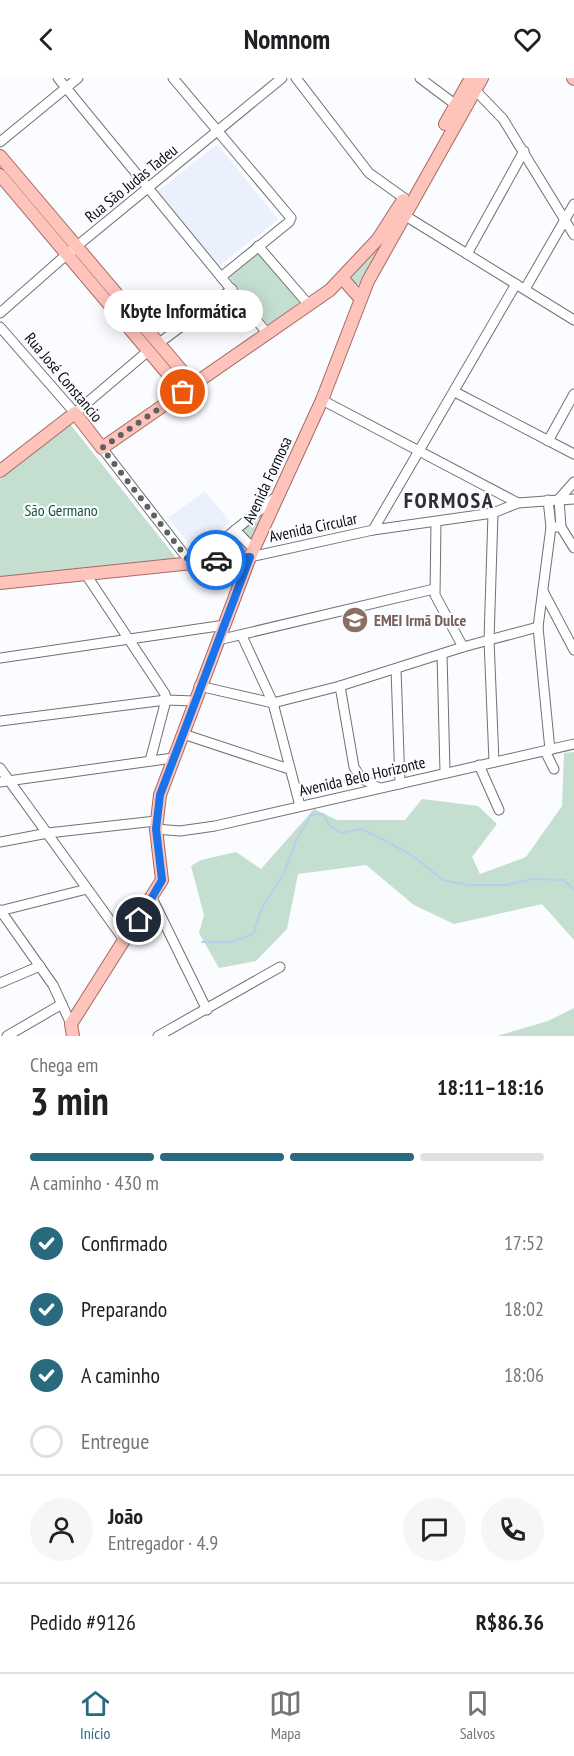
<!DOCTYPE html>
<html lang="pt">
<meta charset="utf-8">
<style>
:root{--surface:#fff;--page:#f6f6f6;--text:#202124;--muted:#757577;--line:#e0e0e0;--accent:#2a6a7e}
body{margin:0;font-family:"PT Sans Narrow",sans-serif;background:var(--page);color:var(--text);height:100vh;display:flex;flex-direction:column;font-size:22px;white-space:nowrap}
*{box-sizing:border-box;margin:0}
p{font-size:20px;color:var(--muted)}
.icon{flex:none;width:33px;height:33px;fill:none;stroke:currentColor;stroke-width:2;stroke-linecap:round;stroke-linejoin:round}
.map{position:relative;height:958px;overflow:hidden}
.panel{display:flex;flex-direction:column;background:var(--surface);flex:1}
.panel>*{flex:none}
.pin{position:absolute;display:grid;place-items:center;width:51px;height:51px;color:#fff;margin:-26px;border:3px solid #fff;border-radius:50%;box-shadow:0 2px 6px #0007}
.courier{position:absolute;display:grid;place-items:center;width:60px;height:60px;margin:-30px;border:4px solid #1a73e8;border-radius:50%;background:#fff;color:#222;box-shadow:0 2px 8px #0007}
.bubble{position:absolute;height:42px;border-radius:21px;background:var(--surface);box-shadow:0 3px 15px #0003;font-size:20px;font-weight:800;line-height:42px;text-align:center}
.overview em{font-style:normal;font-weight:800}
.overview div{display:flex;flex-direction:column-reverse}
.overview{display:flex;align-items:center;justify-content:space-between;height:102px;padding:0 30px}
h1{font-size:39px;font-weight:800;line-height:45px}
.bar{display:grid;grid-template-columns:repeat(4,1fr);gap:9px 6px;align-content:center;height:72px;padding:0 30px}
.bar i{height:8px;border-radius:4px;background:var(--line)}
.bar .active{background:var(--accent)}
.bar p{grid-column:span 4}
.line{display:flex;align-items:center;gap:15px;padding:0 30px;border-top:2px solid var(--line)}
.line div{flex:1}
.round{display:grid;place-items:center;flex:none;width:63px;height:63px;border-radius:32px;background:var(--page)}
ol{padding:0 30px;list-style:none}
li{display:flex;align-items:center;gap:18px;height:66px}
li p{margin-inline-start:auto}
li .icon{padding:6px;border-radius:50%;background:var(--accent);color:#fff;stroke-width:4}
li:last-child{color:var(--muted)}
li i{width:33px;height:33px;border:3px solid var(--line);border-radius:50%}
header{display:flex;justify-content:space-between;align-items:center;height:78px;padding:0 30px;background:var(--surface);font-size:27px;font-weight:800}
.dock{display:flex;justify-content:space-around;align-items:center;height:84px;border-top:2px solid var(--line);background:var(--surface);font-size:16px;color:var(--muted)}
.dock a{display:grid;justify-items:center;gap:3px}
.dock .active{color:var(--accent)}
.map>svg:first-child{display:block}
</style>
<header><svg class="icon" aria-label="back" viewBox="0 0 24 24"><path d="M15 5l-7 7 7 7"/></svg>Nomnom<svg class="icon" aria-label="heart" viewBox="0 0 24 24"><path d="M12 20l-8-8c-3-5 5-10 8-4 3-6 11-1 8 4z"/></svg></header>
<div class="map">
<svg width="574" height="958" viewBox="0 0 574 958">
<rect width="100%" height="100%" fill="#fafcff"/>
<g fill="#ebf1fc">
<path d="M217,66l61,75 -60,48 -61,-75z"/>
<path d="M205,413l25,31 -36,28 -26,-32z"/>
</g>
<g fill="#c4ded0">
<path d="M380,166l2,2 -20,38h-9l-2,-9z"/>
<path d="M259,174l41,50 -31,24 -40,-49z"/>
<path d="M70,346l107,135 -177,20v-100z"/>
<path d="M263,435l-15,36 -36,4z"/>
<path d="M574,674v188l-32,-36 -88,20 -40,-19 -48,-40 -68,9 -11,55 -31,32 -37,7 -20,-35 5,-18 -13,-49 10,-6 35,-8 25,17 53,-60 23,11h68l17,-21 56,7 19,18 -25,33 8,17 46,-17 36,-51 2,-53z"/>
<path d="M574,930v28h-77l51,-15z"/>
</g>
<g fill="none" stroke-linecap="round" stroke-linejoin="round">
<path stroke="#b7cfec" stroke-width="2" d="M202,864h30l21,-8 9,-26 22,-35 12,-32 15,-26 12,-1 7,12 11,7 20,-4 19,9 33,18 30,24 25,5h39l24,-6 33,1 10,10"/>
<defs>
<g id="minor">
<path d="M58,0l209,255"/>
<path d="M173,0l118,140 -2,4 -68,55"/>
<path d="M296,0l73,95 35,25"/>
<path d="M420,0l36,27"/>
<path d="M475,12l28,29 71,116"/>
<path d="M0,64l78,-64"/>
<path d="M404,137l170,105"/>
<path d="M258,168l51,59"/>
<path d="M467,176l57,-103"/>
<path d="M525,211l49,-85"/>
<path d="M0,235l66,-58 216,-177"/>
<path d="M0,249l75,86 72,-61"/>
<path d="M159,265l73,-54"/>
<path d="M455,314l119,62"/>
<path d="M322,322l196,103"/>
<path d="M548,363l26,-47"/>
<path d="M102,370l88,114"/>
<path d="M559,421l2,28"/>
<path d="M559,421l15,-17"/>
<path d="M548,422l3,27 -13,100 12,123"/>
<path d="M493,435l-4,127 5,122"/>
<path d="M436,444l-1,73 28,52"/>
<path d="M551,449h10l13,21"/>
<path d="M235,452l18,18"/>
<path d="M373,452l143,-246"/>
<path d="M250,479l123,-27 120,-17 25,-10 56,-4"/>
<path d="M197,483l80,-65"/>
<path d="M85,495l80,121 1,6 -16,61"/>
<path d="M543,513l31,59"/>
<path d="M242,558l31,67 27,103"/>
<path d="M218,562l216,-51"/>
<path d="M442,576l3,118"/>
<path d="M0,580l225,-33"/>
<path d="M396,591l4,115"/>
<path d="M199,608l74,17 67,-17 123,-39 75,-20"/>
<path d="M340,608l14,81 7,11 18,10"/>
<path d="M0,643l166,-21 29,1"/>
<path d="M183,656l106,35"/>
<path d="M545,673l9,18"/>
<path d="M479,687l20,45"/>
<path d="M0,690l125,173"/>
<path d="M0,704l173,-24"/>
<path d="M156,751l24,2 35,-5 359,-82"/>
<path d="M0,764l48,-9 108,-12"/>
<path d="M152,820l55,112"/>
<path d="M0,832l53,75 18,39"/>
<path d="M0,833l87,-22"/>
<path d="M0,905l40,-17"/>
<path d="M7,958l55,-32"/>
<path d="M158,958l122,-69"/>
</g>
<g id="major">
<path d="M573,0l1,1"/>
<path d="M445,46l26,-46"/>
<path d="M0,78l193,228"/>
<path d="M0,97l183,217"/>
<path d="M343,201l17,19"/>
<path d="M0,393l75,-58 27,35 228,-158 48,-51 25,-39"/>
<path d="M0,505l250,-26"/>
<path d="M73,958l-2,-12 91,-144 -6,-51 4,-34 90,-238 72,-157 46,-119 114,-203"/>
</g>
</defs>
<use href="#minor" stroke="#6f7174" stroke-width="11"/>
<use href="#major" stroke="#a86a62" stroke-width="14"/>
<use href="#minor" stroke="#fff" stroke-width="9"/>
<use href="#major" stroke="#fec4bc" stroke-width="12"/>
</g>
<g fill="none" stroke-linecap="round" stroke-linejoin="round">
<path stroke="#5f6062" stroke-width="6" stroke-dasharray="0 10.8" d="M183,314l-81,56 88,114 26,-2"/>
<path stroke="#1a73e8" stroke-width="8" d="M139,842l23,-40 -6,-51 4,-34 90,-238 -34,3"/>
</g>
<defs>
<symbol id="school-disc" viewBox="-11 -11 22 22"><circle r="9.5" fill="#8d6e63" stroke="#fafcff"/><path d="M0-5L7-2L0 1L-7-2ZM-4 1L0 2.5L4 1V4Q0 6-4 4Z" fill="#fff"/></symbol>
</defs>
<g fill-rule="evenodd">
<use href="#school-disc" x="340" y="527" width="30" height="30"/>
</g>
<g text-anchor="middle" stroke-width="4.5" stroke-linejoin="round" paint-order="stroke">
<g font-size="16" fill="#0b0c0d" stroke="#fafcff">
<text transform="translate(131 105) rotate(-39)" y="6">Rua São Judas Tadeu</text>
<text transform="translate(64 299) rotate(50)" y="6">Rua José Constancio</text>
<text transform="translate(267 402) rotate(-65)" y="6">Avenida Formosa</text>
<text transform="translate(313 449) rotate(-12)" y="6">Avenida Circular</text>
<text transform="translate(362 698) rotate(-13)" y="6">Avenida Belo Horizonte</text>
</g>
<g font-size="16" fill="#145439" stroke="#fafcff">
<text x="61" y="438">São Germano</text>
</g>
<g font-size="16" font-weight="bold" fill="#785e54" stroke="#fafcff" text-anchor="start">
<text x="374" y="548">EMEI Irmã Dulce</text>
</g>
<g font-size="22" font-weight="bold" letter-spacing="1.5" fill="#2e2f32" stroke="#fafcff">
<text x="449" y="430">FORMOSA</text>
</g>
</g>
</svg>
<div class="pin" style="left:183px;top:314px;background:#ea580c"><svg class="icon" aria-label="bag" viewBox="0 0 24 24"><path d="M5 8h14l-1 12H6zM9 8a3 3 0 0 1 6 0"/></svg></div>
<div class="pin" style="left:139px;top:842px;background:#1f2937"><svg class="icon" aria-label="home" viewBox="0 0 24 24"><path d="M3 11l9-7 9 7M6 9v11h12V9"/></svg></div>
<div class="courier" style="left:216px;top:482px"><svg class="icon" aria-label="car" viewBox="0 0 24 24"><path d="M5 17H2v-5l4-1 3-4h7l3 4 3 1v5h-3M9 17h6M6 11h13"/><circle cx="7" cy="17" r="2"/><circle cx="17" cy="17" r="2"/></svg></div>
<div class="bubble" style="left:104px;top:212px;width:159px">Kbyte Informática</div>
</div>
<section class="panel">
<div class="overview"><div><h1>3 min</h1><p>Chega em</p></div><em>18:11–18:16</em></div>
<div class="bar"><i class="active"></i><i class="active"></i><i class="active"></i><i></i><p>A caminho · 430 m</p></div>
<ol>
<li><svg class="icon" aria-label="check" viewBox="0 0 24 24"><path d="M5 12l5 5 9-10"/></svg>Confirmado<p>17:52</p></li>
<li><svg class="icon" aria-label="check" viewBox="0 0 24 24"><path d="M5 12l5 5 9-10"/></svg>Preparando<p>18:02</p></li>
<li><svg class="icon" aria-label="check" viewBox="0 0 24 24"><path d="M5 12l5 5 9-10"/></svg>A caminho<p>18:06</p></li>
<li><i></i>Entregue</li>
</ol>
<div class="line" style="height:108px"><a class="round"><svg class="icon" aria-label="person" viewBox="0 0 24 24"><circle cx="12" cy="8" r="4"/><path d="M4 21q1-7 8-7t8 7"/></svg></a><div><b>João</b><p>Entregador · 4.9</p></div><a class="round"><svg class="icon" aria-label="chat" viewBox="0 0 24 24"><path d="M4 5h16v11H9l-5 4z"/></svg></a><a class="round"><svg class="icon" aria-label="phone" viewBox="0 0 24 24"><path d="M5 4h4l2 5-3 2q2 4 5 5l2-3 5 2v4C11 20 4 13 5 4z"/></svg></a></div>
<div class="line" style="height:78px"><div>Pedido #9126</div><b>R$86.36</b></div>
</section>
<nav class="dock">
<a class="active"><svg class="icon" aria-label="home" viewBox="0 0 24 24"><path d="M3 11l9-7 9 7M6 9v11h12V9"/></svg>Início</a>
<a><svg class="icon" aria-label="map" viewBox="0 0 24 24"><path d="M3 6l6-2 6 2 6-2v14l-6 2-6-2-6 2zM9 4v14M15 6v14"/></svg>Mapa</a>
<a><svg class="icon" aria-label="saved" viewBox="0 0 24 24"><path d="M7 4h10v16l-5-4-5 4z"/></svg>Salvos</a>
</nav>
